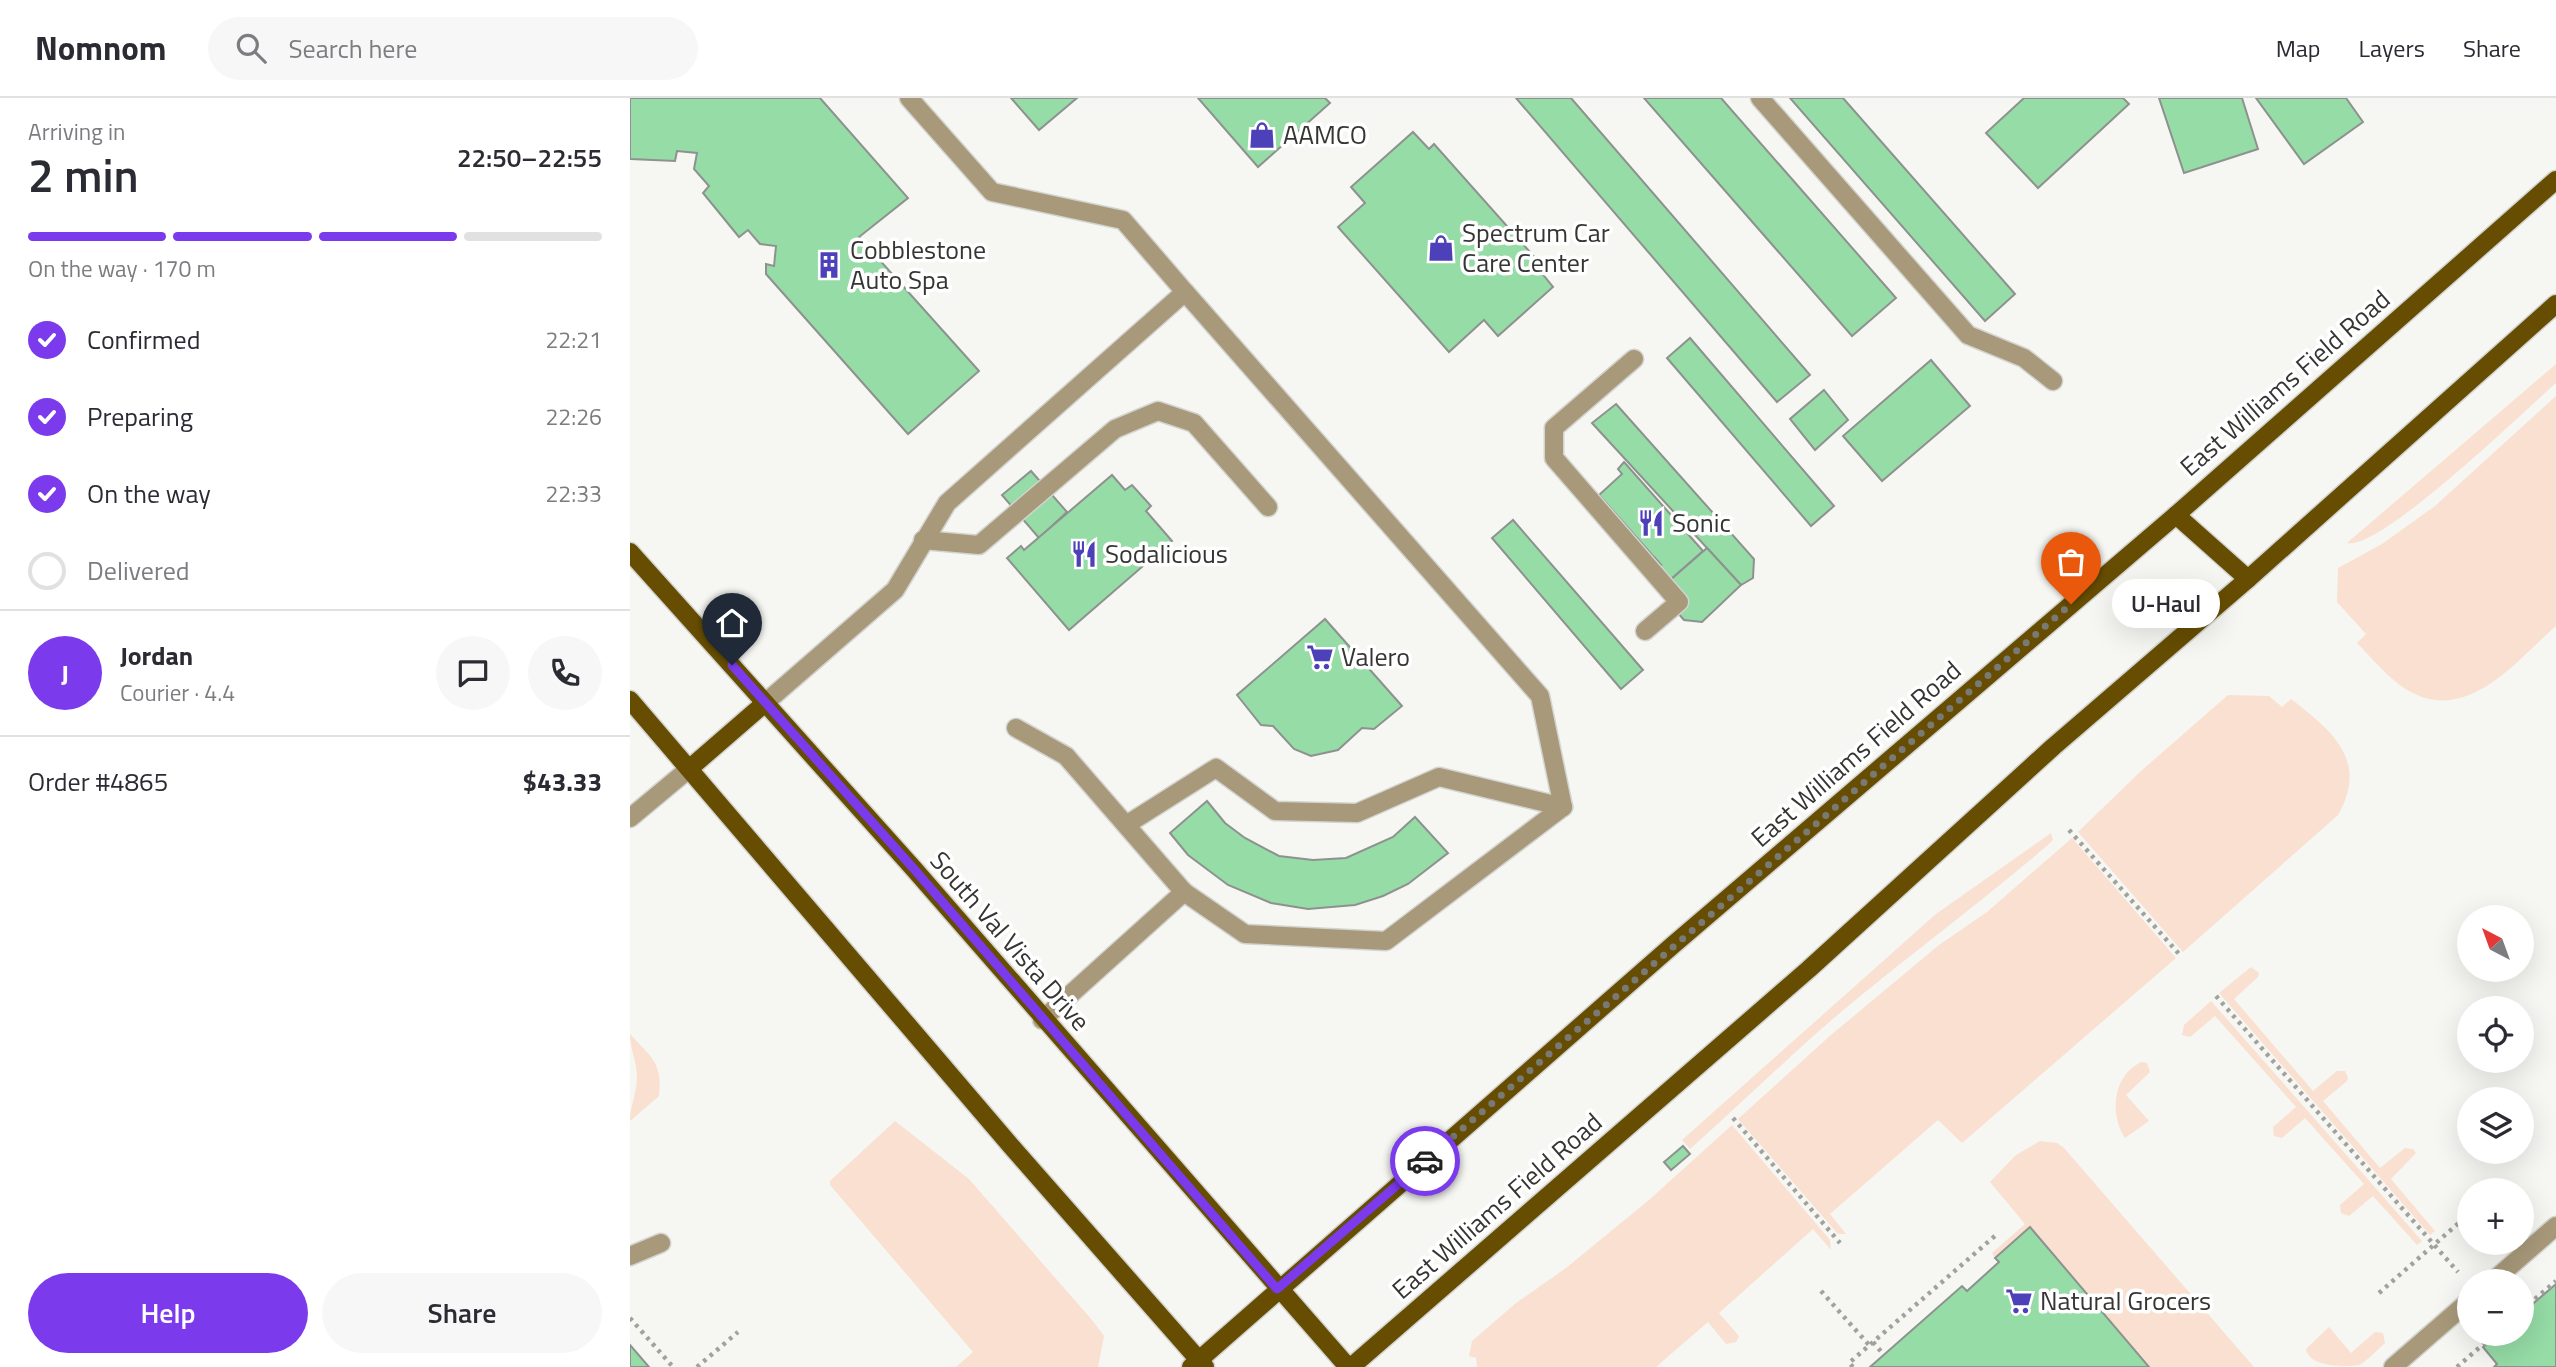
<!DOCTYPE html>
<meta charset="utf-8">
<style>
:root{--surface:#fff;--page:#f7f7f7;--text:#2b2b33;--muted:#7c7c81;--line:#e1e1e2;--accent:#7c3aed}
body{margin:0;font-family:"Titillium Web",sans-serif;background:var(--page);color:var(--text);height:100vh;display:flex;flex-direction:column;font-size:26px;white-space:nowrap}
*{box-sizing:border-box;margin:0}
p{font-size:23px;color:var(--muted)}
.icon{flex:none;width:38px;height:38px;fill:none;stroke:currentColor;stroke-width:2;stroke-linecap:round;stroke-linejoin:round}
.map{position:relative;flex:1;overflow:hidden}
.drawer{display:flex;flex-direction:column;background:var(--surface);width:630px}
.drawer>*{flex:none}
.needle{width:46px;rotate:319deg}
.controls{position:absolute;left:1827px;top:807px;display:grid;gap:14px}
.controls a{display:grid;place-items:center;width:77px;height:77px;border-radius:50%;background:var(--surface);box-shadow:0 7px 28px #0002;font-size:35px}
.pin{position:absolute;display:grid;place-items:center;width:60px;height:60px;color:#fff;margin:-72px -30px;border-radius:50% 50% 50% 0;rotate:-45deg;box-shadow:0 0 7px #0007}
.pin .icon{rotate:45deg}
.courier{position:absolute;display:grid;place-items:center;width:70px;height:70px;margin:-35px;border:5px solid #7c3aed;border-radius:50%;background:#fff;color:#222;box-shadow:0 2px 9px #0007}
.bubble{position:absolute;height:49px;border-radius:24px;background:var(--surface);box-shadow:0 7px 28px #0002;font-size:23px;font-weight:600;line-height:49px;text-align:center}
.summary em{font-style:normal;font-weight:600}
.summary div{display:flex;flex-direction:column-reverse}
.summary{display:flex;align-items:center;justify-content:space-between;height:119px;padding:0 28px}
h1{font-size:46px;font-weight:600;line-height:52px}
.bar{display:grid;grid-template-columns:repeat(4,1fr);gap:10px 7px;align-content:center;height:84px;padding:0 28px}
.bar i{height:9px;border-radius:5px;background:var(--line)}
.bar .on{background:var(--accent)}
.bar p{grid-column:span 4}
.line{display:flex;align-items:center;gap:18px;padding:0 28px;border-top:2px solid var(--line)}
.line div{flex:1}
.round{display:grid;place-items:center;flex:none;width:74px;height:74px;border-radius:37px;background:var(--page)}
ol{padding:0 28px;list-style:none}
li{display:flex;align-items:center;gap:21px;height:77px}
li p{margin-inline-start:auto}
li .icon{padding:7px;border-radius:50%;background:var(--accent);color:#fff;stroke-width:4}
li:last-child{color:var(--muted)}
li i{width:38px;height:38px;border:4px solid var(--line);border-radius:50%}
.cta{display:flex;gap:14px;margin-top:auto;padding:14px 28px}
.cta a{flex:1;height:80px;border-radius:42px;background:var(--accent);color:#fff;font-size:28px;font-weight:600;line-height:80px;text-align:center}
.cta a+a{background:var(--page);color:var(--text)}
header{display:flex;align-items:center;gap:42px;box-sizing:border-box;height:98px;padding:0 35px;background:var(--surface);border-bottom:2px solid var(--line)}
header strong{font-size:33px}
nav{display:flex;gap:38px;margin-inline-start:auto;font-size:24px}
.search{width:490px;height:63px;background:var(--page);display:flex;align-items:center;gap:18px;box-sizing:border-box;padding:0 24px;border-radius:38px;color:var(--muted);font-size:26px}
main{display:flex;flex:1;min-height:0}
.map>svg:first-child{display:block}
</style>
<header>
<strong>Nomnom</strong>
<div class="search"><svg class="icon" aria-label="search" viewBox="0 0 24 24"><circle cx="10" cy="10" r="6"/><path d="M15 15l6 6"/></svg>Search here</div>
<nav><a>Map</a><a>Layers</a><a>Share</a></nav>
</header>
<main>
<section class="drawer">
<div class="summary"><div><h1>2 min</h1><p>Arriving in</p></div><em>22:50–22:55</em></div>
<div class="bar"><i class="on"></i><i class="on"></i><i class="on"></i><i></i><p>On the way · 170 m</p></div>
<ol>
<li><svg class="icon" aria-label="check" viewBox="0 0 24 24"><path d="M5 12l5 5 9-10"/></svg>Confirmed<p>22:21</p></li>
<li><svg class="icon" aria-label="check" viewBox="0 0 24 24"><path d="M5 12l5 5 9-10"/></svg>Preparing<p>22:26</p></li>
<li><svg class="icon" aria-label="check" viewBox="0 0 24 24"><path d="M5 12l5 5 9-10"/></svg>On the way<p>22:33</p></li>
<li><i></i>Delivered</li>
</ol>
<div class="line" style="height:126px"><b class="round" style="background:var(--accent);color:#fff">J</b><div><b>Jordan</b><p>Courier · 4.4</p></div><a class="round"><svg class="icon" aria-label="chat" viewBox="0 0 24 24"><path d="M4 5h16v11H9l-5 4z"/></svg></a><a class="round"><svg class="icon" aria-label="phone" viewBox="0 0 24 24"><path d="M5 4h4l2 5-3 2q2 4 5 5l2-3 5 2v4C11 20 4 13 5 4z"/></svg></a></div>
<div class="line" style="height:91px"><div>Order #4865</div><b>$43.33</b></div>
<div class="cta"><a>Help</a><a>Share</a></div>
</section>
<div class="map">
<svg width="1926" height="1269" viewBox="0 0 1926 1269">
<rect width="100%" height="100%" fill="#f6f7f2"/>
<g fill="#f9e0d0">
<path d="M1926,266v19c-32,28 -176,168 -209,160z"/>
<path d="M1926,298v230c-39,34 -86,96 -143,67 -21,-10 -40,-34 -56,-50l9,-9 -29,-32 1,-34 44,-24 53,-38z"/>
<path d="M1598,597l41,1 13,11 9,-8c41,32 78,61 47,116l-155,137 -105,-120 63,-61z"/>
<path d="M1421,735l2,7 -3,3c-68,59 -140,111 -209,169 -52,44 -100,92 -151,137l-8,-9 254,-226z"/>
<path d="M1442,740l104,120 -214,185 -24,-23 -108,94 16,20h-8l-100,-115 93,-84 108,-90 48,-33z"/>
<path d="M1621,869l8,6 -1,4 -24,22 79,92 24,-20h8l3,7 -2,4 -23,19 57,67 25,-20 8,1 3,4 -25,26 44,52 -5,4 -211,-242z"/>
<path d="M1581,903l211,240 -5,4 -44,-49 -24,20 -8,-3 -1,-8 24,-21 -59,-66 -23,20 -8,-2 -1,-9 23,-20 -81,-91 -25,21 -8,-2 2,-10z"/>
<path d="M0,936c21,23 33,29 29,62l-29,25c0,-15 7,-28 7,-44 0,-15 -7,-28 -7,-43z"/>
<path d="M1511,964l6,1 3,9 -24,23 23,26 -24,17c-16,-25 -12,-62 16,-76z"/>
<path d="M265,1023l74,58 123,141 12,16 -6,31h-142l17,-15 -143,-167v-4z"/>
<path d="M1102,1027l98,115 1,10 -18,-21 -94,84 20,23 -3,6 -10,2 -18,-22 -52,45h-179l-1,-9 -7,-2 3,-15 44,-38 50,-35 83,-68z"/>
<path d="M1410,1043l17,2 7,5 190,219h-105l-119,-139 -35,30 -3,-5 33,-29 -35,-42 26,-27z"/>
<path d="M1699,1229l22,26 24,-21 8,1 2,10c-8,7 -17,17 -26,22 -16,2 -50,2 -53,-16z"/>
</g>
<g fill="#95dca6" stroke="#8e928f" stroke-width="2">
<path d="M0,0h190l88,100 -49,39 120,134 -71,63 -142,-160v-10l8,2 2,-20 -16,-2 -12,-14 -9,7 -36,-44 6,-7 -15,-17 3,-16 -20,-2 -2,10 -45,-2z"/>
<path d="M381,0h66l-38,32z"/>
<path d="M568,0h127l5,5 -72,64z"/>
<path d="M886,0h55l239,277 -33,27z"/>
<path d="M1014,0h77l175,200 -44,38z"/>
<path d="M1160,0h53l172,196 -30,27z"/>
<path d="M1394,0h99l6,6 -91,84 -52,-55z"/>
<path d="M1529,0h83l16,51 -74,24z"/>
<path d="M1626,0h90l17,24 -59,42z"/>
<path d="M783,34l16,17 5,-5 111,125 -4,3 12,15 -55,49 -14,-16 -35,32 -111,-125 27,-24 -14,-16z"/>
<path d="M1060,240l144,168 -23,20 -144,-168z"/>
<path d="M1301,262l39,46 -88,75 -39,-45z"/>
<path d="M1194,292l24,30 -33,30 -25,-31z"/>
<path d="M986,306l138,155 -1,19 -12,7 -149,-162z"/>
<path d="M994,364l79,89 -34,30 -11,-13 3,-3 -62,-70 23,-21 -4,-5z"/>
<path d="M401,373l36,41 -28,26 -37,-43z"/>
<path d="M482,377l13,15 7,-5 19,21 -5,5 26,30 -103,89 -62,-72 14,-12 3,4z"/>
<path d="M883,422l130,150 -22,19 -129,-151z"/>
<path d="M1077,450l34,37 -39,37 -18,-2 -43,-49 14,-13 6,7 -3,3 11,13z"/>
<path d="M695,521l77,87 -28,23 -12,-1 -24,22 -27,6 -17,-7 -21,-23 -12,-1 -24,-30z"/>
<path d="M577,703l18,22 20,15 34,18 34,4 33,-2 47,-21 22,-20 33,36 -40,31 -25,12 -28,9 -47,4 -37,-6 -43,-18 -40,-30 -18,-22z"/>
<path d="M1053,1048l7,8 -19,16 -7,-8z"/>
<path d="M1400,1129l119,140h-279l92,-81 5,5 32,-29 -4,-4z"/>
<path d="M1926,1186v83h-62l3,-3 -14,-17 15,-13h24v-21z"/>
<path d="M0,1247l19,22h-19z"/>
</g>
<g fill="none" stroke-linecap="round" stroke-linejoin="round">
<defs>
<g id="minor">
<path d="M1130,0l208,237 56,23 29,23"/>
<path d="M555,194l355,404 23,111"/>
<path d="M1004,261l-80,69v30l125,144 -34,29"/>
<path d="M293,442l56,5 136,-116 43,-18 36,12 74,84"/>
<path d="M135,605l130,-113 52,-87 238,-211 -62,-72 -131,-28 -83,-94"/>
<path d="M386,630l50,28 118,136 -142,128"/>
<path d="M0,720l60,-50"/>
<path d="M496,727l90,-57 59,43 82,2 82,-36 124,30"/>
<path d="M554,794l61,42 141,7 177,-134"/>
<path d="M0,1158l31,-13"/>
<path d="M1863,1183l63,-55"/>
<path d="M1763,1269l76,-66"/>
</g>
<g id="major">
<path d="M1546,417l72,64"/>
<path d="M0,454l284,317 434,498"/>
<path d="M0,602l381,446 194,221"/>
<path d="M60,670l75,-65"/>
<path d="M561,1269l482,-422 503,-430 380,-335"/>
<path d="M721,1269l458,-398 244,-222 195,-168 308,-275"/>
</g>
</defs>
<use href="#minor" stroke="#d3d4d0" stroke-width="21"/>
<use href="#major" stroke="#d3d4d0" stroke-width="21"/>
<g stroke="#a1a29e" stroke-width="4.5" stroke-dasharray="3.5 5" stroke-linecap="butt">
<path d="M1439,732l111,125"/>
<path d="M1586,898l242,276"/>
<path d="M1103,1020l107,125"/>
<path d="M1191,1193l48,54"/>
<path d="M1749,1195l90,-79"/>
<path d="M1892,1212l34,-29"/>
<path d="M0,1220l43,49"/>
<path d="M1243,1244l11,13"/>
<path d="M67,1269l41,-35"/>
<path d="M1223,1269l-4,-4 147,-128"/>
<path d="M1827,1269l38,-33"/>
</g>
<use href="#minor" stroke="#a8997a" stroke-width="18"/>
<use href="#major" stroke="#664d01" stroke-width="18"/>
</g>
<g fill="none" stroke-linecap="round" stroke-linejoin="round">
<path stroke="#797a76" stroke-width="7" stroke-dasharray="0 12.6" d="M795,1063l646,-557"/>
<path stroke="#7c3aed" stroke-width="9" d="M102,567l182,204 363,420 148,-128"/>
</g>
<defs>
<symbol id="shop-bare" viewBox="-9 -9 18 18"><path d="M-5-2.5h2.3a2.7 3.5 0 0 1 5.4 0H5L5.5 6h-11ZM-1.5-2.5h3a1.5 2.3 0 0 0-3 0Z" fill="#4c41b8" stroke="#fff" stroke-width="2.5" paint-order="stroke"/></symbol>
<symbol id="building-bare" viewBox="-9 -9 18 18"><path d="M-4-6H4V6H1V3H-1V6H-4ZM-2.5-4.3h1.7v1.8h-1.7ZM.8-4.3h1.7v1.8H.8ZM-2.5-1h1.7V.8h-1.7ZM.8-1h1.7V.8H.8Z" fill="#4c41b8" stroke="#fff" stroke-width="2.5" paint-order="stroke"/></symbol>
<symbol id="restaurant-bare" viewBox="-9 -9 18 18"><path d="M-5-6h1v4h1v-4h1v4h1v-4h1v5L-1.5 .5V6h-2V.5L-5-1ZM5-6V6H3V1.5H1.5Q1.5-4 5-6Z" fill="#4c41b8" stroke="#fff" stroke-width="2.5" paint-order="stroke"/></symbol>
<symbol id="supermarket-bare" viewBox="-9 -9 18 18"><path d="M-6-5.5h2.5l.6 2H6L4.5 2H-2.5L-4.4-4H-6ZM-1.5 3.2a1.3 1.3 0 1 0 .1 0ZM3 3.2a1.3 1.3 0 1 0 .1 0Z" fill="#4c41b8" stroke="#fff" stroke-width="2.5" paint-order="stroke"/></symbol>
</defs>
<g fill-rule="evenodd">
<use href="#shop-bare" x="613" y="18" width="38" height="38"/>
<use href="#shop-bare" x="792" y="131" width="38" height="38"/>
<use href="#building-bare" x="180" y="148" width="38" height="38"/>
<use href="#restaurant-bare" x="1002" y="406" width="38" height="38"/>
<use href="#restaurant-bare" x="435" y="437" width="38" height="38"/>
<use href="#supermarket-bare" x="671" y="540" width="38" height="38"/>
<use href="#supermarket-bare" x="1370" y="1184" width="38" height="38"/>
</g>
<g text-anchor="middle" stroke-width="7" stroke-linejoin="round" paint-order="stroke">
<g font-size="26" fill="#353634" stroke="#fff" text-anchor="start">
<text x="653" y="46">AAMCO</text>
<text x="832" y="144">Spectrum Car<tspan x="832" dy="30">Care Center</tspan></text>
<text x="220" y="161">Cobblestone<tspan x="220" dy="30">Auto Spa</tspan></text>
<text x="1042" y="434">Sonic</text>
<text x="475" y="465">Sodalicious</text>
<text x="711" y="568">Valero</text>
<text x="1410" y="1212">Natural Grocers</text>
</g>
<g font-size="26" fill="#353634" stroke="#fff">
<text transform="translate(1655 285) rotate(-41)" y="9">East Williams Field Road</text>
<text transform="translate(1226 656) rotate(-41)" y="9">East Williams Field Road</text>
<text transform="translate(380 843) rotate(49)" y="9">South Val Vista Drive</text>
<text transform="translate(867 1108) rotate(-41)" y="9">East Williams Field Road</text>
</g>
</g>
</svg>
<div class="controls">
<a><svg class="needle" viewBox="-14 -14 28 28"><path d="M0-13l5 13h-10z" fill="#e53935"/><path d="M0 13l5-13h-10z" fill="#7c7c81"/></svg></a>
<a><svg class="icon" aria-label="locate" viewBox="0 0 24 24"><circle cx="12" cy="12" r="6"/><path d="M12 2v4M12 18v4M2 12h4M18 12h4"/></svg></a>
<a><svg class="icon" aria-label="layers" viewBox="0 0 24 24"><path d="M12 4l9 5-9 5-9-5zM3 14l9 5 9-5"/></svg></a>
<a>+</a>
<a>−</a>
</div>
<div class="pin" style="left:1441px;top:506px;background:#ea580c"><svg class="icon" aria-label="bag" viewBox="0 0 24 24"><path d="M5 8h14l-1 12H6zM9 8a3 3 0 0 1 6 0"/></svg></div>
<div class="pin" style="left:102px;top:567px;background:#1f2937"><svg class="icon" aria-label="home" viewBox="0 0 24 24"><path d="M3 11l9-7 9 7M6 9v11h12V9"/></svg></div>
<div class="courier" style="left:795px;top:1063px"><svg class="icon" aria-label="car" viewBox="0 0 24 24"><path d="M5 17H2v-5l4-1 3-4h7l3 4 3 1v5h-3M9 17h6M6 11h13"/><circle cx="7" cy="17" r="2"/><circle cx="17" cy="17" r="2"/></svg></div>
<div class="bubble" style="left:1482px;top:481px;width:108px">U-Haul</div>
</div>
</main>
